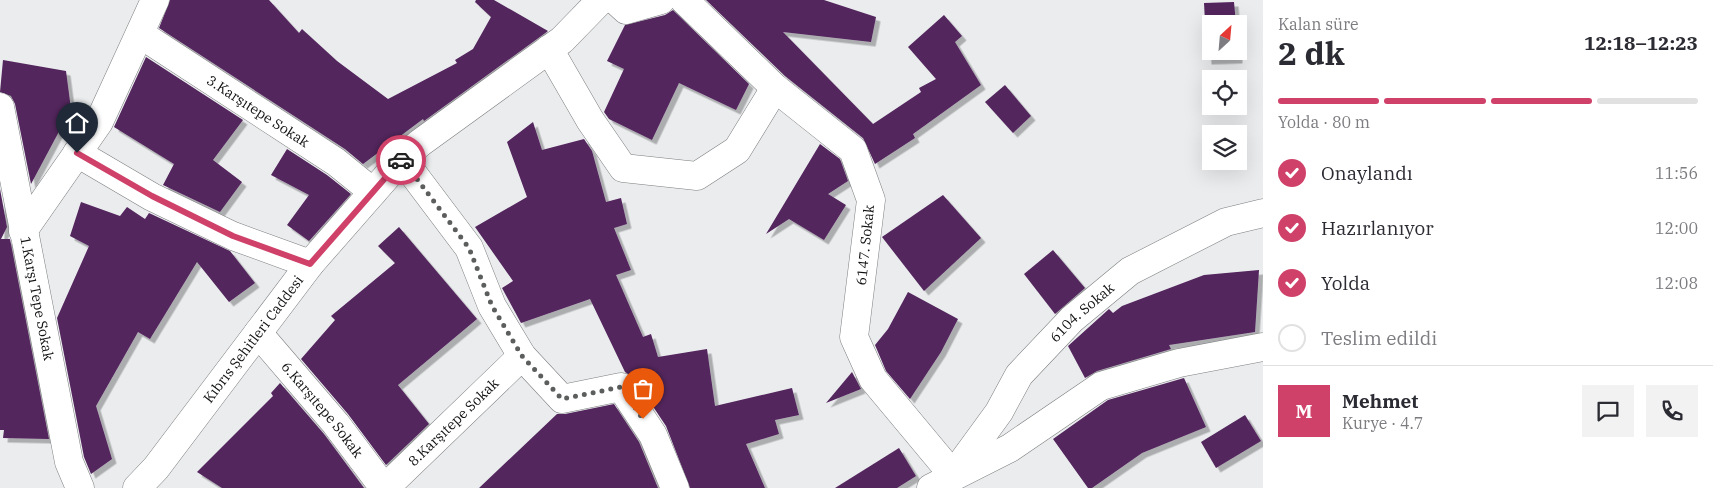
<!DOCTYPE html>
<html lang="tr">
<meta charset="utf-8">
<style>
:root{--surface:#fff;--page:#f2f2f3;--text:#2b2b33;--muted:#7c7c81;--line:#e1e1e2;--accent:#d0416a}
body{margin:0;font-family:"IBM Plex Serif",serif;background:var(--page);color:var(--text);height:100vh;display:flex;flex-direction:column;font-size:19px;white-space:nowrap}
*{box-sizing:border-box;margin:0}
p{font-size:16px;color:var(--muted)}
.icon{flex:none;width:28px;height:28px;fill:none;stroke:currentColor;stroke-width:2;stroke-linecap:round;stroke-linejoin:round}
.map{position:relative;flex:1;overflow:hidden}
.side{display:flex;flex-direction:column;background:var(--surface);width:450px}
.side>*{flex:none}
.needle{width:32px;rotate:26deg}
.fabs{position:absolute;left:1202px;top:15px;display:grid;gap:10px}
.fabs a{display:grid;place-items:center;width:45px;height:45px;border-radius:0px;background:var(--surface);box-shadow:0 5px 20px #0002;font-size:25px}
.pin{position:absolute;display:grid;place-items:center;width:42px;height:42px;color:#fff;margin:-51px -21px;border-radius:50% 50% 50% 0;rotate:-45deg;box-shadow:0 0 5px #0007}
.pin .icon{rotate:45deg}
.courier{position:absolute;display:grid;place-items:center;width:50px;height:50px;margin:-25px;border:4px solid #d0416a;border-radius:50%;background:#fff;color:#222;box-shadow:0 1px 6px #0007}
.headline em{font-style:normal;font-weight:800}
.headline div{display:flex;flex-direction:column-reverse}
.headline{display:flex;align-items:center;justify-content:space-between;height:85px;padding:0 15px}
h1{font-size:32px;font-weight:800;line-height:38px}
.bar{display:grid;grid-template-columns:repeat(4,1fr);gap:8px 5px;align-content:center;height:60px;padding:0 15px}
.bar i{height:6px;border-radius:4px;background:var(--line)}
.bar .active{background:var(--accent)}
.bar p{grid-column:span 4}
.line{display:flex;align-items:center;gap:12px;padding:0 15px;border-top:1px solid var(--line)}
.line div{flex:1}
.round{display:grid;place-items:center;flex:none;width:52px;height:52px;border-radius:0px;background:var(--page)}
ol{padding:0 15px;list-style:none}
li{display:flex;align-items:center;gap:15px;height:55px}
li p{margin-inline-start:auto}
li .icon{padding:5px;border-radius:50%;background:var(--accent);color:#fff;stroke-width:4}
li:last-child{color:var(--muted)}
li i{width:28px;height:28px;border:2px solid var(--line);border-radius:50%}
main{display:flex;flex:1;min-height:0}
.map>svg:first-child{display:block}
</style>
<main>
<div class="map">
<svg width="1263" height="488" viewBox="0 0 1263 488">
<defs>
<filter id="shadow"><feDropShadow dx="4.5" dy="4.5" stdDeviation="0" flood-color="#0004"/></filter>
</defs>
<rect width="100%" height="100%" fill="#eaecee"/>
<g fill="#53255d" filter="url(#shadow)">
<path d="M170,0h99l30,33 3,-4 35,32 51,38 69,-36 -2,-3 18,-11 18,-32 -16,-15 1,-2h18l54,31 -124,90 -1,-2 -60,45 -18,-15 -186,-121z"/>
<path d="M706,0h118l52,17 -5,25 -88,-10 90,92 48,-32 -2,-4 17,-9 -28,-32 36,-32 18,21 -7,6 26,43 -68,49 2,4 -40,26 -12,-26 -78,-62z"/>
<path d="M1234,2l2,22h-25v27h27v8l-31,1 -3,-57z"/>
<path d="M673,10l76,74 -13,26 -57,-27 -27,57 -43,-21 -5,-7 20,-43 -17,-8 18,-36 40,-10z"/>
<path d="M146,57l97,63 -30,40 29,22 -22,30 -57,-27 11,-21 -60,-37z"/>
<path d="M3,60l63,11 5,38 -40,75 -16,-80 -4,-8 -11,-4z"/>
<path d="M1005,85l26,31 -18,17 -28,-31z"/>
<path d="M533,122l9,28 42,-11 8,12 14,51 15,-4 6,26 -13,4 17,42 -15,5 27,62 8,-3 7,23 49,-8 8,57 77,-18 7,27 -24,5 4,14 -33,10 19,44h-75l-24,-62 -32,-48 -9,-6 -35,-73 -69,24 -19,-35 11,-7 -38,-54 52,-30 -20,-55z"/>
<path d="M820,144l20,15 8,22 -20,13 18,11 -22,35 -35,-21 -23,15z"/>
<path d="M287,149l40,26 24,19 -42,47 -22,-16 22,-30 -38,-20z"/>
<path d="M0,189l7,38 -6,12h9l39,200 -46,-1 1,-8h-4z"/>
<path d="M943,195l38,43 -57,53 -42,-54z"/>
<path d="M81,202l39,14 7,-9 18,12 4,-6 81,38 25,32 -26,19 -32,-40 -47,77 -12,-7 -42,74 16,53 -21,15 -7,-17 -27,-139 32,-72 -19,-10z"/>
<path d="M399,227l78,92 -79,66 31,39 -43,41 -38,-51 -47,-55 34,-39 -4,-4 64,-53 -17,-17z"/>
<path d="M1053,250l32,38 -30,26 -31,-40z"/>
<path d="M1259,270l-4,62 -86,13 2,4 -74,22 -12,7 -17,-32 41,-37 4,4 9,-7 82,-31z"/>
<path d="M908,292l50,27 -17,33 -31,47 -24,-28 -11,-26 13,-16z"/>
<path d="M852,372l9,17 -35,14z"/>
<path d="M1184,378l22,49 -64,26 -50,35h-4l-35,-49 55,-39z"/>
<path d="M280,383l44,51 40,54h-142l-25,-16 76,-76 -2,-3z"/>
<path d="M614,404l25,38 19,46h-179l78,-74h8z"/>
<path d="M1245,415l16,26 -45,27 -15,-26z"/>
<path d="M899,448l17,28 -19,12h-62z"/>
</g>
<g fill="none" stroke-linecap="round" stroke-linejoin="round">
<defs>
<g id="minor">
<path d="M615,0l11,10 35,-10"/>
<path d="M684,0l91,88 78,62 18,50 -17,137 19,42 80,96"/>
<path id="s1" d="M140,34l196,128 37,30"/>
<path d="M549,49l41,71 33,48 74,8 40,-26 38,-62"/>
<path id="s2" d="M0,107l69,355 11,26"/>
<path d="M77,153l75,44 81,39 77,28"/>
<path d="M402,159l67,89 23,58 30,50 40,43 59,-12 32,48 22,53"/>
<path d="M23,231l76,-109 56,-122"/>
<path id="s3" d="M258,333l78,91 48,64"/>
<path id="s4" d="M953,475l46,-63 20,-37 53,-56 58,-48 96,-49 37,-9"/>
<path id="s5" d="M385,488l137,-132"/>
<path d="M931,488l79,-40 91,-62 78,-23 84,-16"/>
</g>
<g id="tertiary">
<path id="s6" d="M137,488l19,-20 154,-204 92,-105 18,-16 142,-103 39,-40"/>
</g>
</defs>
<use href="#minor" stroke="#7c7e7f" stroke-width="29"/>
<use href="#tertiary" stroke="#7c7e7f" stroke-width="29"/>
<use href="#minor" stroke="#fff" stroke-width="28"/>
<use href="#tertiary" stroke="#fff" stroke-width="28"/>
</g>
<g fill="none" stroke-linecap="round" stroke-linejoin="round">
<path stroke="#5c5e5e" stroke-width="5" stroke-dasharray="0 9" d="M401,160l1,-1 67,89 23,58 30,50 40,43 59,-12 22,32"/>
<path stroke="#d0416a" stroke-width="6" d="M77,153l75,43 81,40 77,28 91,-104"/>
</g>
<g text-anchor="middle" stroke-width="5" stroke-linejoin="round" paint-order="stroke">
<g font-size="14" fill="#101111" stroke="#fff">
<text dy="5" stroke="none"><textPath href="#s1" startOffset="141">3.Karşıtepe Sokak</textPath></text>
<text transform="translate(865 245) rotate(-84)" y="5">6147. Sokak</text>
<text dy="5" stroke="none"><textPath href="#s2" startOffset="195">1.Karşı Tepe Sokak</textPath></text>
<text dy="5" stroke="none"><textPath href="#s4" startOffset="209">6104. Sokak</textPath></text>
<text dy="5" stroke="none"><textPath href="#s6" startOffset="189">Kıbrıs Şehitleri Caddesi</textPath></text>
<text dy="5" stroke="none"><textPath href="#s3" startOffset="100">6.Karşıtepe Sokak</textPath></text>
<text dy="5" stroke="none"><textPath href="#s5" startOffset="95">8.Karşıtepe Sokak</textPath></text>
</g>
</g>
</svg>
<div class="fabs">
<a><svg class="needle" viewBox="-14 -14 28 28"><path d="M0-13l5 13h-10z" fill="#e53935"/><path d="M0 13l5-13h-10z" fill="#7c7c81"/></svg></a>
<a><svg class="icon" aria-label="locate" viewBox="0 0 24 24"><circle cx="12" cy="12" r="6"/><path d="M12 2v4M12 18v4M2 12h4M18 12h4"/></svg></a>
<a><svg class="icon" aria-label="layers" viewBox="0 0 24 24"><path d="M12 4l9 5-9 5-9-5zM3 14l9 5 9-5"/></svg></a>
</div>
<div class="pin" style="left:643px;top:419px;background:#ea580c"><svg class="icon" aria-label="bag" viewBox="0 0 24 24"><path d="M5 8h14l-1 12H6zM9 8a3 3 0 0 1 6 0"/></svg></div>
<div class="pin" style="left:77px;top:153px;background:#1f2937"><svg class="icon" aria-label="home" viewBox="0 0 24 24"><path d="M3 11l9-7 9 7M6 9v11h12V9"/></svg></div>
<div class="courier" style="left:401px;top:160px"><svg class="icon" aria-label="car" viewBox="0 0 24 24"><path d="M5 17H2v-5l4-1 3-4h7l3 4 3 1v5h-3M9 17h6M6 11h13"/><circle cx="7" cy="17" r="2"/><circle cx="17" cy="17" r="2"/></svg></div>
</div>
<section class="side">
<div class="headline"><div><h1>2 dk</h1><p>Kalan süre</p></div><em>12:18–12:23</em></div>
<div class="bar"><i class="active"></i><i class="active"></i><i class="active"></i><i></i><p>Yolda · 80 m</p></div>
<ol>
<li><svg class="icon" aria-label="check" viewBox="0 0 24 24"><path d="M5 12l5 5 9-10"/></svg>Onaylandı<p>11:56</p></li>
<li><svg class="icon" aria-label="check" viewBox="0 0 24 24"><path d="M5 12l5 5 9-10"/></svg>Hazırlanıyor<p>12:00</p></li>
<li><svg class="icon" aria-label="check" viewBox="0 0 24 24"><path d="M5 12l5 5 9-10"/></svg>Yolda<p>12:08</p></li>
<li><i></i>Teslim edildi</li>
</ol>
<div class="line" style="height:90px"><b class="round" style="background:var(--accent);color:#fff">M</b><div><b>Mehmet</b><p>Kurye · 4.7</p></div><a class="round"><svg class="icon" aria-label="chat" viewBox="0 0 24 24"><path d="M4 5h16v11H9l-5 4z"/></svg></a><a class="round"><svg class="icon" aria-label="phone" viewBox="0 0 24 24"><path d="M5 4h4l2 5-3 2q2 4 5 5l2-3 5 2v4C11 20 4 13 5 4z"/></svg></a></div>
</section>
</main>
